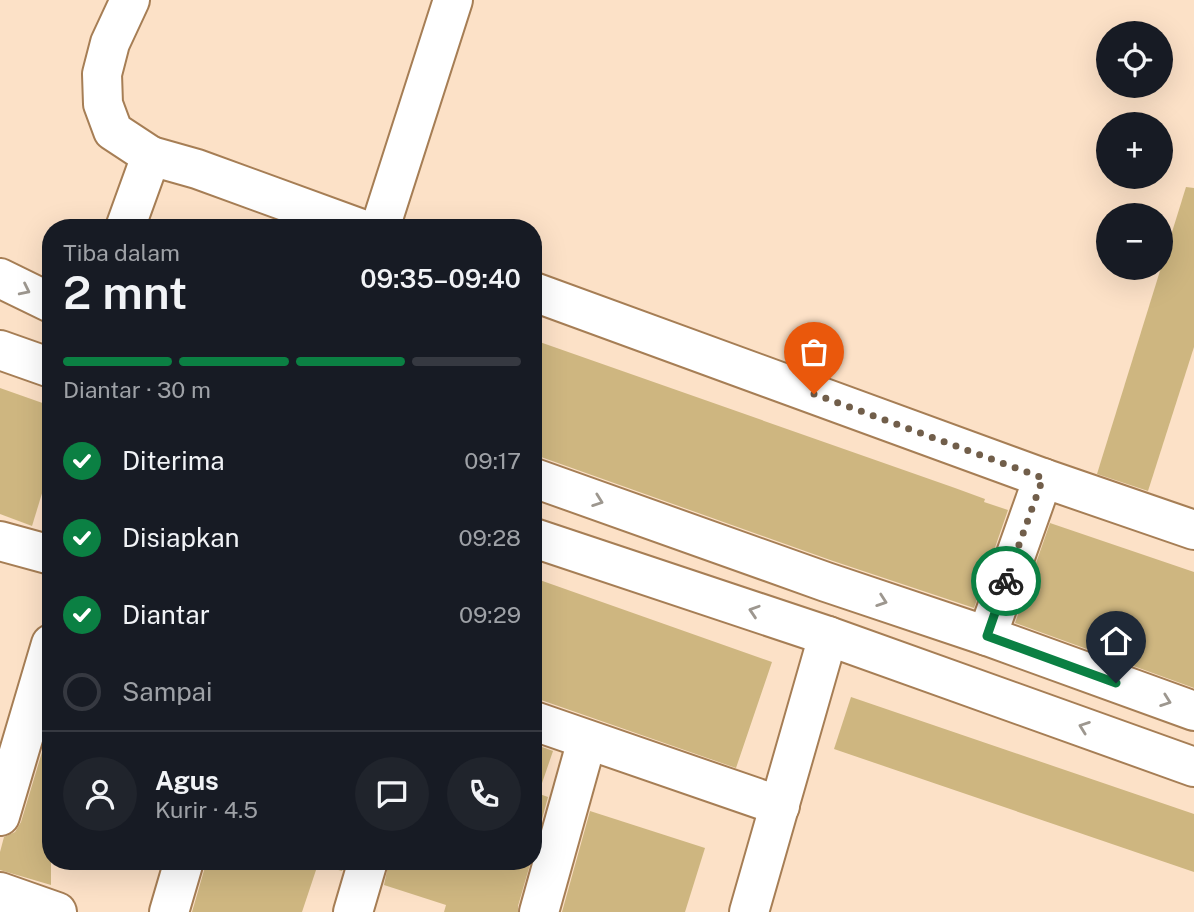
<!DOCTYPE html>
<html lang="id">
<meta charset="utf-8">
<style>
:root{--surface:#171b24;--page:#20242c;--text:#f1f3f6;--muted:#9ea1a6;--line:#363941;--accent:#0b8043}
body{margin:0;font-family:"Public Sans",sans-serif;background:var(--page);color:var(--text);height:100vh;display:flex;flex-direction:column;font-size:26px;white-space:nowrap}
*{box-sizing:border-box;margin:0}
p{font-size:23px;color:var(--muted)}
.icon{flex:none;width:38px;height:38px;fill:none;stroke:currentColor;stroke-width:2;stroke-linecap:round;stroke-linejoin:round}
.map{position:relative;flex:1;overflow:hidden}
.panel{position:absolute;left:42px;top:219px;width:500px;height:651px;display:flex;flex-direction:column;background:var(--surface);border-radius:28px;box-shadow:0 7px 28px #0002}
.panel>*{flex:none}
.controls{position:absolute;left:1096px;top:21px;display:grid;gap:14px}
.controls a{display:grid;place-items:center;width:77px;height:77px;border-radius:50%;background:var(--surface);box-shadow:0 7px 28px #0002;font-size:35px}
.pin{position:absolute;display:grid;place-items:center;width:60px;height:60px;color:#fff;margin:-72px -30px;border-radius:50% 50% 50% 0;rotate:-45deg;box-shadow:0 0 7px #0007}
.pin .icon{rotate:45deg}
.courier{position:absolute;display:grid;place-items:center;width:70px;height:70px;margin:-35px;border:5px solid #0b8043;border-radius:50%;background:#fff;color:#222;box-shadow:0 2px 9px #0007}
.overview em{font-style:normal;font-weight:600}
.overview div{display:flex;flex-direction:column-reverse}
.overview{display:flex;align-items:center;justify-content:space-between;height:119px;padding:0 21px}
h1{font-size:46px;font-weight:600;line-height:52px}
.bar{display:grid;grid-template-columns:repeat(4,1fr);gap:10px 7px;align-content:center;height:84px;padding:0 21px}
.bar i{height:9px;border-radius:5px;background:var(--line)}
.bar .current{background:var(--accent)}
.bar p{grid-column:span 4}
.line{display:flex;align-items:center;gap:18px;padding:0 21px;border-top:2px solid var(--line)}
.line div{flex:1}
.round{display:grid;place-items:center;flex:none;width:74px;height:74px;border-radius:37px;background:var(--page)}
ol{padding:0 21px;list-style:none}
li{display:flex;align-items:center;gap:21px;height:77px}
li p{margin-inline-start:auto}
li .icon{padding:7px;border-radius:50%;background:var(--accent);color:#fff;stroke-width:4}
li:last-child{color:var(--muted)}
li i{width:38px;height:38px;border:4px solid var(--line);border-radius:50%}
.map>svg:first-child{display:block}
</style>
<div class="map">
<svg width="1194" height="912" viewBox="0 0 1194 912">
<rect width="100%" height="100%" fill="#fce1c7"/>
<g fill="#ceb680">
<path d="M1186,187l8,1v159l-46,144 -51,-17z"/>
<path d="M534,340l421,148 30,11 -1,3 24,8 -34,98 -141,-47 -292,-104h-7z"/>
<path d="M0,388l51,18v58l-19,62 -32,-12z"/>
<path d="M1050,523l144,49v116l-179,-65z"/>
<path d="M534,578l238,84 -36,106 -195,-68h-7z"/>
<path d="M851,697l343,117v58l-360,-123z"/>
<path d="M51,722v163l-51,-15v-18l4,-15 11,-5 6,-10z"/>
<path d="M534,744l19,7 -13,38 -6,-1z"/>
<path d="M534,792l14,5 -14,52z"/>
<path d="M590,811l115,37 -20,64h-123z"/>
<path d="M205,861h114l-17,51h-110l13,-45z"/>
<path d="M332,861h13l-3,10 -11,-3z"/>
<path d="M389,861h142l-13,45v6h-74l2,-7 -62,-20z"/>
</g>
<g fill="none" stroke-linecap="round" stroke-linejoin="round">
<defs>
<g id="minor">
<path d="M130,0l-20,43 -8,31 1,30 10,27 38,25"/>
<path d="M125,228l26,-72 46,13 162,59"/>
<path d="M380,228l73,-228"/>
<path d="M0,278l51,25"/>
<path d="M534,292l509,186 151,52"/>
<path d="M0,350l51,18"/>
<path d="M534,478l292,104 161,54 207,75"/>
<path d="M534,538l294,98 366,131"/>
<path d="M0,541l51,14"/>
<path d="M987,636l56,-158"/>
<path d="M534,721l246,85"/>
<path d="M0,816l51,-172"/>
<path d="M0,892l57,20"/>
<path d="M169,912l15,-51"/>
<path d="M353,912l15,-51"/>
<path d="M539,912l48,-172"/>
<path d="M749,912l79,-276"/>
</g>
</defs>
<use href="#minor" stroke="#a67e55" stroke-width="42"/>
<use href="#minor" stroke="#fff" stroke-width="38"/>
</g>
<defs><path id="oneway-chevron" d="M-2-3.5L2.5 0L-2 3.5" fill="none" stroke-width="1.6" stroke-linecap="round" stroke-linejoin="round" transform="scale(1.75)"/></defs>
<g stroke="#9d978f">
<use href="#oneway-chevron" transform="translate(25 290) rotate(26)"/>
<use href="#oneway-chevron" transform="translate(598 501) rotate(20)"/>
<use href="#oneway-chevron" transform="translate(882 601) rotate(19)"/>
<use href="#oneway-chevron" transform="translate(754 611) rotate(-162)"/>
<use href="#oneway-chevron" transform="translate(1166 701) rotate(20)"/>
<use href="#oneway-chevron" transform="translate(1084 727) rotate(-160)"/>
</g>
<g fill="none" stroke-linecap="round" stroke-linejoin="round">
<path stroke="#715e4a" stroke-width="7" stroke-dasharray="0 12.6" d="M814,394l229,84 -37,103"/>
<path stroke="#0b8043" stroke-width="9" d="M1006,581l-19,55 129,47"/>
</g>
</svg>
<div class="controls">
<a><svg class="icon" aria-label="locate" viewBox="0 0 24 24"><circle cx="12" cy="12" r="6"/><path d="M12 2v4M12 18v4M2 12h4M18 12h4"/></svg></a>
<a>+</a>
<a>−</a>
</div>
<div class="pin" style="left:814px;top:394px;background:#ea580c"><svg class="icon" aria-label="bag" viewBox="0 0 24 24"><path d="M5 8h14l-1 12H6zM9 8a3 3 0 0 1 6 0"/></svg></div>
<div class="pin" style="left:1116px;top:683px;background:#1f2937"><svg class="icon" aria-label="home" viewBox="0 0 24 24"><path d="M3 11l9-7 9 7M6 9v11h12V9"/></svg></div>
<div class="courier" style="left:1006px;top:581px"><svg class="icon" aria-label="bike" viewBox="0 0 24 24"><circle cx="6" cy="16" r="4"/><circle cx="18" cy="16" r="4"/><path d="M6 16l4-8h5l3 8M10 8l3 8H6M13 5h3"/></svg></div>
<section class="panel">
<div class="overview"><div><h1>2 mnt</h1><p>Tiba dalam</p></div><em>09:35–09:40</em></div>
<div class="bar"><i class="current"></i><i class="current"></i><i class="current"></i><i></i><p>Diantar · 30 m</p></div>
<ol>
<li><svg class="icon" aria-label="check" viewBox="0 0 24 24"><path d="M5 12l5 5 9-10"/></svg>Diterima<p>09:17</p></li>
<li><svg class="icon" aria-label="check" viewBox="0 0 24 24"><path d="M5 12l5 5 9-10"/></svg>Disiapkan<p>09:28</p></li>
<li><svg class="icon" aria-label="check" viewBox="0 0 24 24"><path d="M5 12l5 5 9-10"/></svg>Diantar<p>09:29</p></li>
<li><i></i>Sampai</li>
</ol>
<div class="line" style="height:126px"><a class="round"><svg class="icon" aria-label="person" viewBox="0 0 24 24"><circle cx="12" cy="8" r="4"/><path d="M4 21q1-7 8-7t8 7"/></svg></a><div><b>Agus</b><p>Kurir · 4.5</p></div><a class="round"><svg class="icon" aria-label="chat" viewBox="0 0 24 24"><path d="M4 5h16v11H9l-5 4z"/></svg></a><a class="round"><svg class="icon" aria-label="phone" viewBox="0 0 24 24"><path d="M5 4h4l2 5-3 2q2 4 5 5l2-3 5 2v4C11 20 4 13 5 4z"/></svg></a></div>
</section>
</div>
